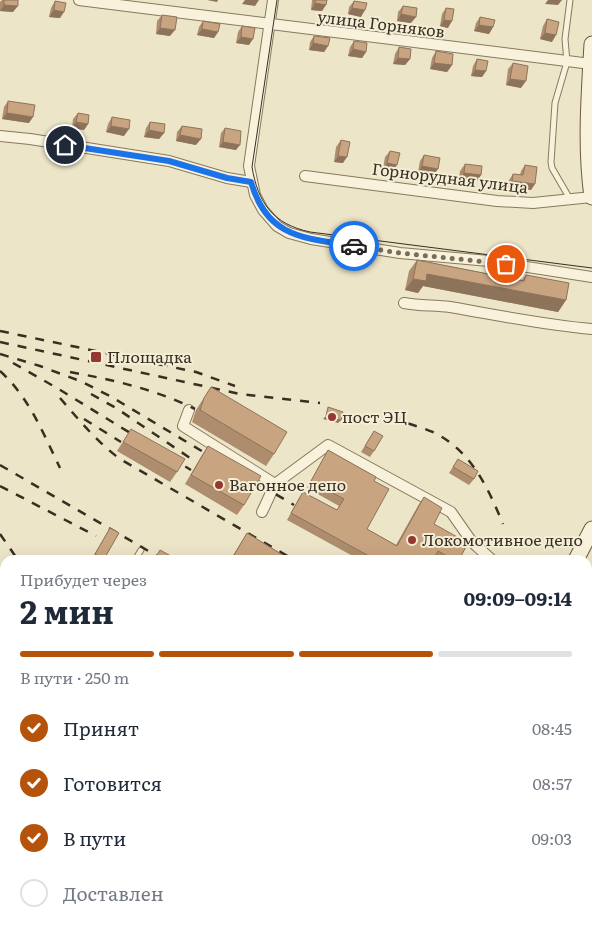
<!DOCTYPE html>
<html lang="ru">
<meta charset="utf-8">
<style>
:root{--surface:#fff;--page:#f2f2f3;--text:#1f2937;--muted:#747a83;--line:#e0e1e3;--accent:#b45309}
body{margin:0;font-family:Literata,serif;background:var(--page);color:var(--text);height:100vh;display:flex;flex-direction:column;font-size:19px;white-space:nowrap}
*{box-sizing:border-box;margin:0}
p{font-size:16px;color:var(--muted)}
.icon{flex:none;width:28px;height:28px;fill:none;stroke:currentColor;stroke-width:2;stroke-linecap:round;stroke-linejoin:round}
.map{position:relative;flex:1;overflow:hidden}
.panel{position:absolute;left:0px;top:555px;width:592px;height:375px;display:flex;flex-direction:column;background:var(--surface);border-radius:15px 15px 0 0;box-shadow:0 5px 20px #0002}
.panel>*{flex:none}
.pin{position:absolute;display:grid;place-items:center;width:42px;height:42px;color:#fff;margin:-21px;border:2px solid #fff;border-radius:50%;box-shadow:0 1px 5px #0007}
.courier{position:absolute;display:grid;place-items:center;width:50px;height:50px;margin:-25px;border:4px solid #1a73e8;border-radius:50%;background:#fff;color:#222;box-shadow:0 1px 6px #0007}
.overview em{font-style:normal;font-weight:700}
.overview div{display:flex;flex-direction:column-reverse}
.overview{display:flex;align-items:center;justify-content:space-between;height:85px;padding:0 20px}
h1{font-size:32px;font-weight:700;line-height:38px}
.bar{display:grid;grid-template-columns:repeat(4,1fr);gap:8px 5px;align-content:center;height:60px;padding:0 20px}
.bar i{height:6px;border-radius:4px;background:var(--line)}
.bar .selected{background:var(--accent)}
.bar p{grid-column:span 4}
ol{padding:0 20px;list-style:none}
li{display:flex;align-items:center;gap:15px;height:55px}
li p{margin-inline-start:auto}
li .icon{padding:5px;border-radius:50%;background:var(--accent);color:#fff;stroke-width:4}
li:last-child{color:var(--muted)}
li i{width:28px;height:28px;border:2px solid var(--line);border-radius:50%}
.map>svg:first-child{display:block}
</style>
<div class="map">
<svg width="592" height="930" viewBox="0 0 592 930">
<rect width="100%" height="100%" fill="#ede5c8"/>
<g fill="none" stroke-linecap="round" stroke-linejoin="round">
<defs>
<g id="lane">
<path d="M570,0l-5,39 2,23 -12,41 -4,59 1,6 18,31"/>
<path d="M135,560l6,-10"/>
<path d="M218,925l1,5"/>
</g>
<g id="street">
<path d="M79,0l512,64"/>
<path d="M273,0l-24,166 6,29 8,15 14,16 12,7 22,6 89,14 89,8 103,16"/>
<path d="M0,136l30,3 139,22 58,17 24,4"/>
<path d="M305,176l192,25 36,2 59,-6"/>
<path d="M404,303c15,3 30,2 46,4 47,8 94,18 142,22"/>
<path d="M189,410l-6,16 92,58"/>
<path d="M262,512l13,-28 53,-39 123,67 21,30 20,18"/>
</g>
<g id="secondary">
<path d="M592,44c-3,51 -7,103 0,153"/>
<path d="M576,560l16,-31"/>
<path d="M236,930l11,-5"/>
</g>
</defs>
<use href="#lane" stroke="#88785e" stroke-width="7"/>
<use href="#street" stroke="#88785e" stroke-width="12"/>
<use href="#secondary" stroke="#6a5941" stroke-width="17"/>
<use href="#lane" stroke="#f8f1db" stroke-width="5"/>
<use href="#street" stroke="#f8f1db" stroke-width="10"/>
<use href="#secondary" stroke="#f8f1db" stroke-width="15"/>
<g stroke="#392e21" stroke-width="1">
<path d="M277,0l-25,167c6,36 21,57 58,65l282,36"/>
<path d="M588,819l4,-5"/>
<path d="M588,830l4,-4"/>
<path d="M440,930l2,-5"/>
<path d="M499,930l1,-5"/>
</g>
<g stroke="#392e21" stroke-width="2.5" stroke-dasharray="9 9" stroke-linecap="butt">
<path d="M0,331l196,41 39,14"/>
<path d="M0,342l240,52 80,9"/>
<path d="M0,354l40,12 40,15 30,15 105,63"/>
<path d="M13,363l44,25 83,51"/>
<path d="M0,371c29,26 43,62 60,97"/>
<path d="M70,372c44,8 84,17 125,37"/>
<path d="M91,394l25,14 80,54"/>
<path d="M60,398c19,22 37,44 60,61l169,98"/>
<path d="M391,418c14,5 31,9 44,15 37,19 53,55 68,91"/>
<path d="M84,419l37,23"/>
<path d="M170,457l21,13"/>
<path d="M0,465l164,95"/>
<path d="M245,476l49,29"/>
<path d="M0,486l96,50"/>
<path d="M0,534l18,26"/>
</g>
</g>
<g fill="#ad8d6e">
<path d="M2,0h16l-5,12 -13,-1v-9z"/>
<path d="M312,0h15l-5,11 -11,-1z"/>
<path d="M55,1l5,17 -11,-1 2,-9z"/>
<path d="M354,1l7,16 -13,-3 1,-7z"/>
<path d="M403,6l8,17 -14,-2 1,-9z"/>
<path d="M446,8l2,20 -8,-2 2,-12z"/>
<path d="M162,15l8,21 -14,-2 1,-13z"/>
<path d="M480,17l13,10 -4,7 -15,-3 2,-8z"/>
<path d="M547,19l5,23 -12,-3 3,-13z"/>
<path d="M203,21l15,11 -4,6 -17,-3 2,-8z"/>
<path d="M242,26l7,19 -13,-2 2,-11z"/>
<path d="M314,36l14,10 -4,6 -15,-2 1,-8z"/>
<path d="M354,41l12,11 -4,6 -14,-2 2,-9z"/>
<path d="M399,47l11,12 -5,6 -12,-1 2,-10z"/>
<path d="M436,51l16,14 -5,7 -17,-3 2,-11z"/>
<path d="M477,59l9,12 -4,6 -11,-1 2,-10z"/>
<path d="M513,63l8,25 -15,-3 2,-16z"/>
<path d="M8,101l21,22 -27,-4 2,-12z"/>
<path d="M78,113l10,11 -4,6 -12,-2 1,-9z"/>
<path d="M112,117l12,19 -18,-4 2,-8z"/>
<path d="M150,122l14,11 -5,6 -15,-2 2,-9z"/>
<path d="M182,126l14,19 -20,-4 1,-9z"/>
<path d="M225,128l11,22 -17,-3 2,-14z"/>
<path d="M341,140l2,23 -9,-1 2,-15z"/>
<path d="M390,151l3,20 -10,-2 2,-12z"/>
<path d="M424,155l14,14 -5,6 -15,-3 2,-11z"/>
<path d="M465,164l16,11 -4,6 -18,-2 1,-8z"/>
<path d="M525,165l6,25 -23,-3 1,-7 4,-6 7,1 1,-4z"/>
<path d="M417,260l105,20 4,-5 40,25 -8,12 -135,-26 -5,7 -13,-3 4,-19z"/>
<path d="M211,387l63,67 -8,12 -74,-44 4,-12z"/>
<path d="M131,429l46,43 -7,10 -53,-31z"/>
<path d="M374,431v20l-4,6 -9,-5z"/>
<path d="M208,446l36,59 -7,10 -52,-31 17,-29z"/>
<path d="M328,450l46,31 -7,48 29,16 23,-41 5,-7 10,27 25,36h-21l-4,-2 -1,2h-73l-73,-40 12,-22 4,-6 34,18 2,-4 -32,-18 17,-31z"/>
<path d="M458,459l16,20 -5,6 -20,-12z"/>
<path d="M110,528l9,5 -16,27h-12z"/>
<path d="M247,533l44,27h-61z"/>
<path d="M135,925h30l3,5h-31z"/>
</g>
<g fill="#8d735a">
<path d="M207,0h11l-1,2z"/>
<path d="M245,0h14l-4,6 -13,-2z"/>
<path d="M548,0h14l-4,5 -13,-1z"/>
<path d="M315,3l11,2 -4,6 -11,-1z"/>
<path d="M4,5l14,1 -5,6 -13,-1z"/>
<path d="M352,8l13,2 -4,7 -13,-3z"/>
<path d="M54,10l10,2 -4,6 -11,-1z"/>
<path d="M401,14l15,3 -5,6 -14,-2z"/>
<path d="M444,20l8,1 -4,7 -8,-2z"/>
<path d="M479,25l14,2 -4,7 -15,-3z"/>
<path d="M160,28l15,2 -5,6 -14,-2z"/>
<path d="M202,29l16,3 -4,6 -17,-3z"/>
<path d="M545,33l11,2 -4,7 -12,-3z"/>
<path d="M241,37l12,2 -4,6 -13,-2z"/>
<path d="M313,43l15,3 -4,6 -15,-2z"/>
<path d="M353,49l13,3 -4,6 -14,-2z"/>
<path d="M398,58l12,1 -5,6 -12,-1z"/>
<path d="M434,63l18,2 -5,7 -17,-3z"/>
<path d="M475,70l11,1 -4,6 -11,-1z"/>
<path d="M510,79l16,2 -5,7 -15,-3z"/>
<path d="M7,113l26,4 -4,6 -27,-4z"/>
<path d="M76,122l12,2 -4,6 -12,-2z"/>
<path d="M111,126l18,3 -5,7 -18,-4z"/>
<path d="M149,130l15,3 -5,6 -15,-2z"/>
<path d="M180,135l21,4 -5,6 -20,-4z"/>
<path d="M223,142l17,3 -4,5 -17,-3z"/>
<path d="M338,156l9,1 -4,6 -9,-1z"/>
<path d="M387,163l10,2 -4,6 -10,-2z"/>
<path d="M422,166l16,3 -5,6 -15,-3z"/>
<path d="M464,173l17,2 -4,6 -18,-2z"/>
<path d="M512,181l23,3 -4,6 -23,-3z"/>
<path d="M427,274l139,26 -8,12 -135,-26 -5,7 -13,-3 8,-11z"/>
<path d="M326,416l15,4 -3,3 -15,-4z"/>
<path d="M469,925h18l-3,4 -16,-3z"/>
</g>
<g fill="#c9a480" stroke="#8d735a">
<path d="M4,0h14v6l-14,-1z"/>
<path d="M315,0h12l-1,5 -11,-2z"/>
<path d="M55,1l11,2 -2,9 -10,-2z"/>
<path d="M354,1l13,2 -2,7 -13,-2z"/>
<path d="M403,6l14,2 -1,9 -15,-3z"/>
<path d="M446,8l8,1 -2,12 -8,-1z"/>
<path d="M162,15l15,2 -2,13 -15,-2z"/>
<path d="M480,17l15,3 -2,7 -14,-2z"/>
<path d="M547,19l12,3 -3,13 -11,-2z"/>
<path d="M203,21l17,3 -2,8 -16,-3z"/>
<path d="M242,26l13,2 -2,11 -12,-2z"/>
<path d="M314,36l16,2 -2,8 -15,-3z"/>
<path d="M354,41l13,2 -1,9 -13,-3z"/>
<path d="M399,47l12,2 -1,10 -12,-1z"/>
<path d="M436,51l17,3 -1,11 -18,-2z"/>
<path d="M477,59l11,2 -2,10 -11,-1z"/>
<path d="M513,63l15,3 -2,15 -16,-2z"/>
<path d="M8,101l27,4 -2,12 -26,-4z"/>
<path d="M78,113l11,2 -1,9 -12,-2z"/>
<path d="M112,117l18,3 -1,9 -18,-3z"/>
<path d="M150,122l15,2 -1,9 -15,-3z"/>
<path d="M182,126l20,3 -1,10 -21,-4z"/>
<path d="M225,128l16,3 -1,14 -17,-3z"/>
<path d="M341,140l9,2 -3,15 -9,-1z"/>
<path d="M390,151l10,2 -3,12 -10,-2z"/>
<path d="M424,155l16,3 -2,11 -16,-3z"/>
<path d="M465,164l17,2 -1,9 -17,-2z"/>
<path d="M525,165l12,2 -2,17 -23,-3 1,-7 10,1z"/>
<path d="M417,260l107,21 2,-6 43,8 -3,17 -139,-26 -1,7 -13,-2z"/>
<path d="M211,387l76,45 -13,22 -74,-44 4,-12z"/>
<path d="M328,407l15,5 -2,8 -15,-4z"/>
<path d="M131,429l54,30 -8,13 -54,-30z"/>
<path d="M374,431l9,5 -9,15 -9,-5z"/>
<path d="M208,446l53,30 -17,29 -53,-30z"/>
<path d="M328,450l48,27 -2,4 15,8 -22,40 30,17 27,-49 18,11 -8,16 34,19 -9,17h-5l-16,-9 -5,9h-57l-85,-47 12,-21 34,18 7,-11 -33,-18z"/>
<path d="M458,459l20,12 -4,8 -21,-12z"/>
<path d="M110,528l9,5 -15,26 -9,-5z"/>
<path d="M247,533l44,27h-53l-5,-3z"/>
<path d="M160,550l18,10h-24z"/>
<path d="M109,557l6,3h-8z"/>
<path d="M149,925h16l3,5h-16z"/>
</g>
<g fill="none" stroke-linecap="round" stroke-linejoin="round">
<path stroke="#786e5b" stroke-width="5" stroke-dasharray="0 9" d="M354,246l46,7 106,11"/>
<path stroke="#1a73e8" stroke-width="6" d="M65,145l104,16 58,17 24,4c16,56 53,56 103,64"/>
</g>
<g fill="#943830" stroke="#f4eed7" stroke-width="2">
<rect x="90" y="351" width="12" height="12" rx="2.5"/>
<circle cx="332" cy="417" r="5"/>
<circle cx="219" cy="485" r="5"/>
<circle cx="412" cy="540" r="5"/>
</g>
<g text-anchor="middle" stroke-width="4" stroke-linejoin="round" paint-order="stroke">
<g font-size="16" fill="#392e21" stroke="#f4eed7">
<text transform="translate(381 24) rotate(7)" y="6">улица Горняков</text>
<text transform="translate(450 178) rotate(7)" y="6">Горнорудная улица</text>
</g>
<g font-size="16" fill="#392e21" stroke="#f4eed7" text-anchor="start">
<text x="107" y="363">Площадка</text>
<text x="342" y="423">пост ЭЦ</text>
<text x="229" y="491">Вагонное депо</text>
<text x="422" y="546">Локомотивное депо</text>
</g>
</g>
</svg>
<div class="pin" style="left:506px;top:264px;background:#ea580c"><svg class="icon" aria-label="bag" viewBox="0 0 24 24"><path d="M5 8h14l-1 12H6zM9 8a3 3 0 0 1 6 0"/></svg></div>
<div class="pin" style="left:65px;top:145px;background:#1f2937"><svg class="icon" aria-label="home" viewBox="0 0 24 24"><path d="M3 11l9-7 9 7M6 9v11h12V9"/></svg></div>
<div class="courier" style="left:354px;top:246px"><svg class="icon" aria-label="car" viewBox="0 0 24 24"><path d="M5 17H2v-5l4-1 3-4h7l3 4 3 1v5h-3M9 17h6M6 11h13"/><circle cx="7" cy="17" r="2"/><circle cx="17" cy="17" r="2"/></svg></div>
<section class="panel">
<div class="overview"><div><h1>2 мин</h1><p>Прибудет через</p></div><em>09:09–09:14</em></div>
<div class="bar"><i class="selected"></i><i class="selected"></i><i class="selected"></i><i></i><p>В пути · 250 m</p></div>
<ol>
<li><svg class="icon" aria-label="check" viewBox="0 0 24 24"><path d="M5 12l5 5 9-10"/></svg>Принят<p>08:45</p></li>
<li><svg class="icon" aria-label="check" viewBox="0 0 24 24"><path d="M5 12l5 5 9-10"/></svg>Готовится<p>08:57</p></li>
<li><svg class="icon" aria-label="check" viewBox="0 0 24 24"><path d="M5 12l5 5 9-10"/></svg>В пути<p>09:03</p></li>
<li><i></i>Доставлен</li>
</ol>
</section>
</div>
